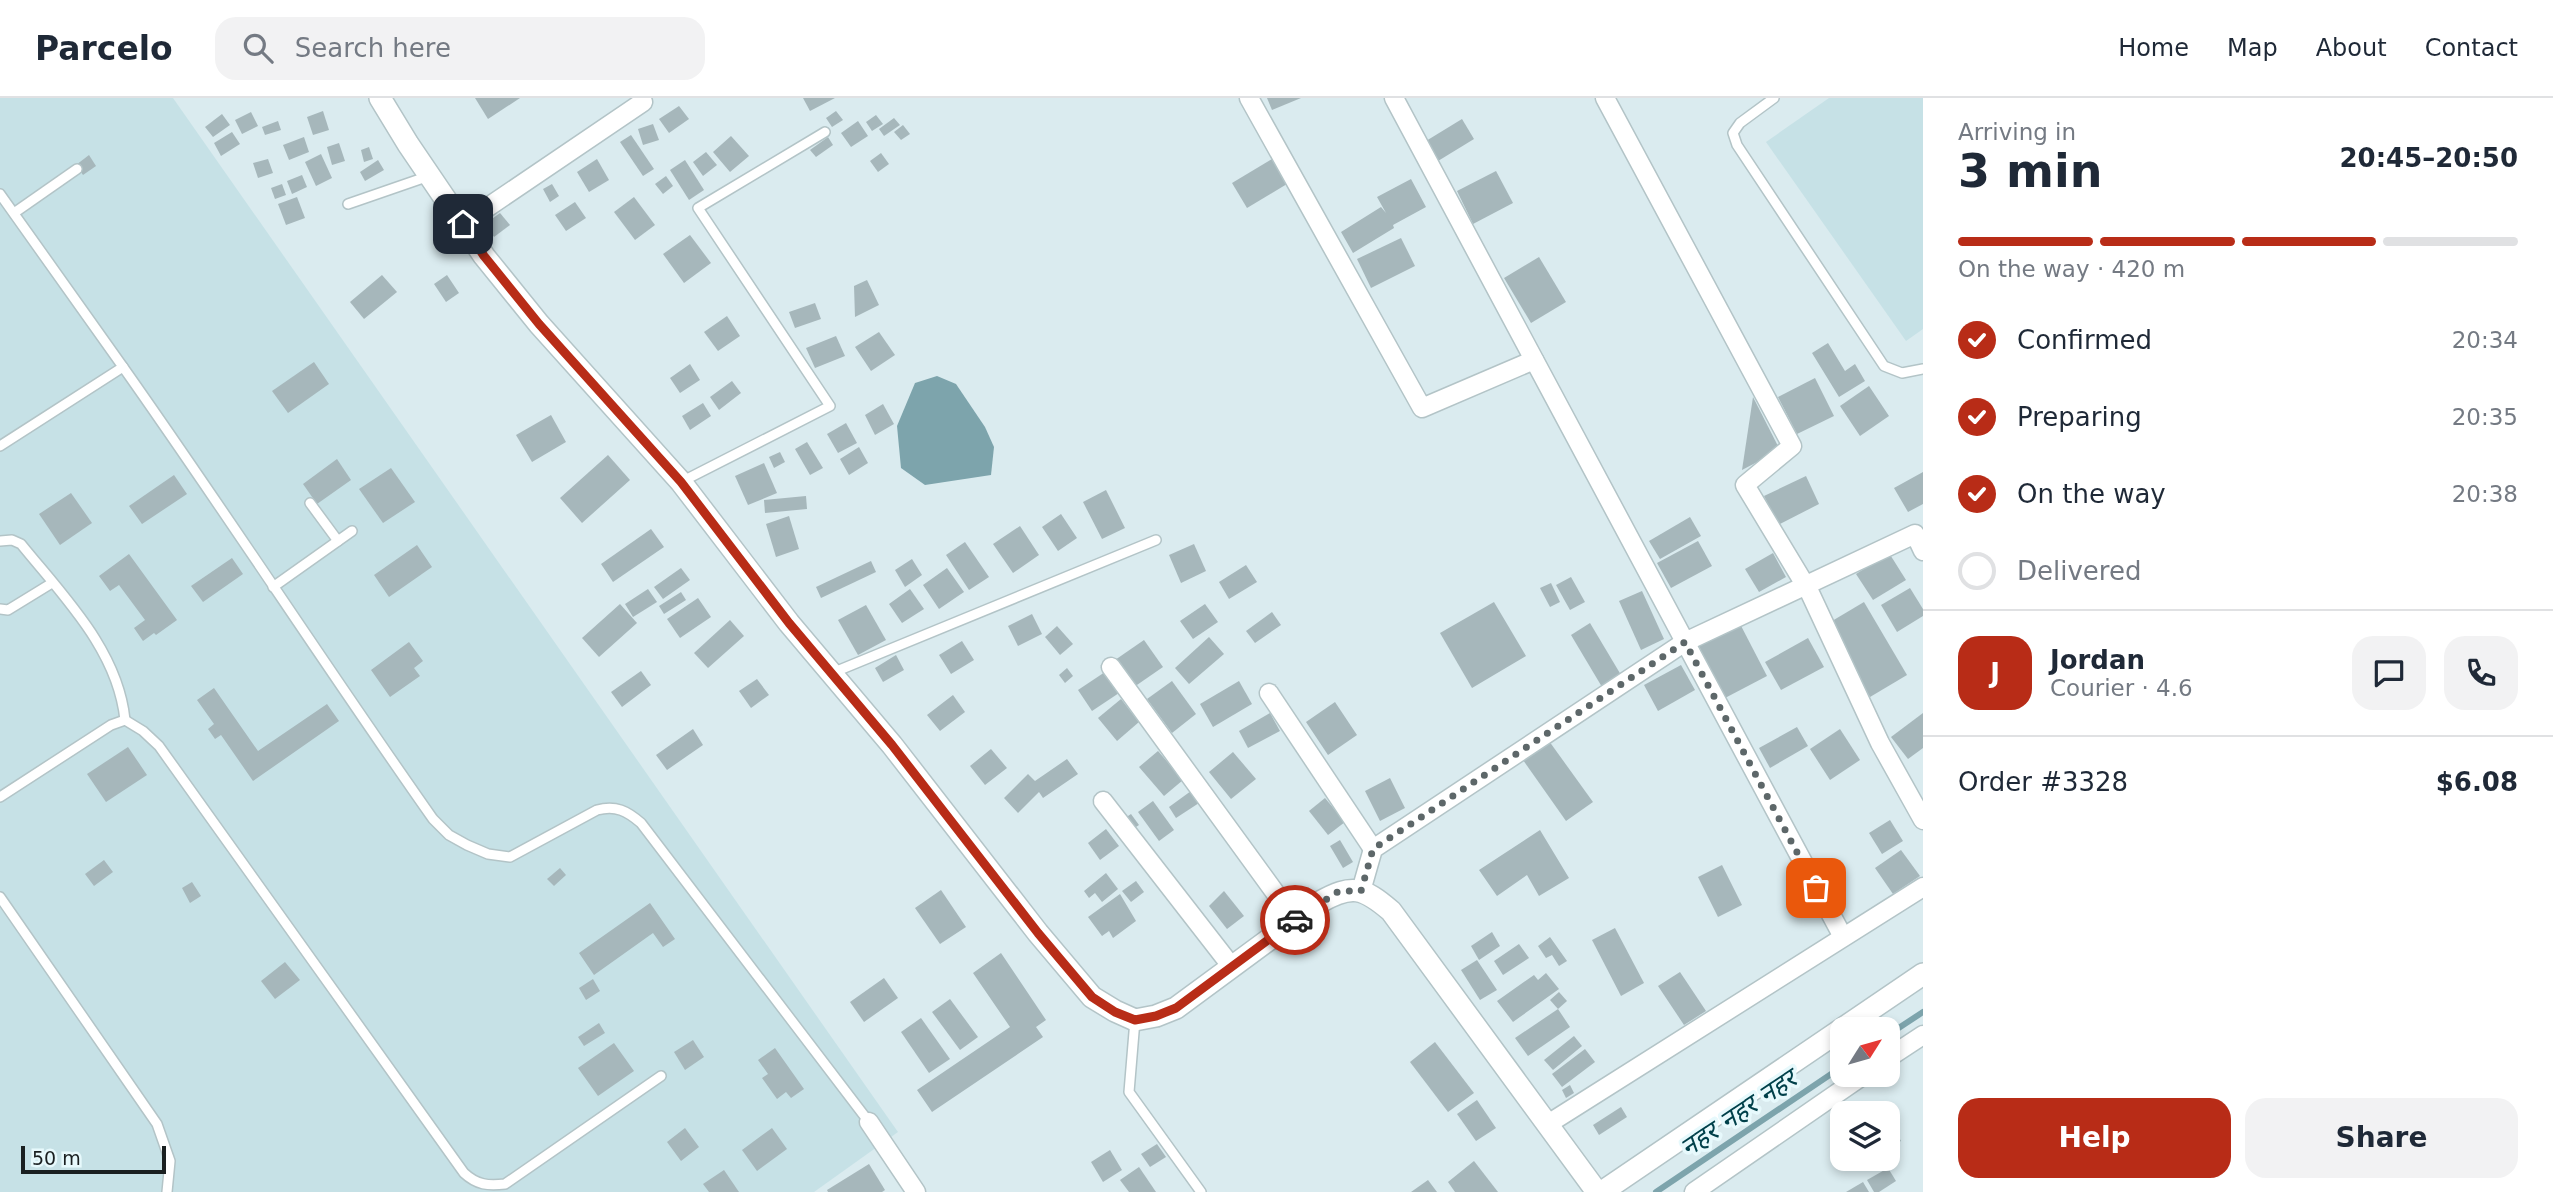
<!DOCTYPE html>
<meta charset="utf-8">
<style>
:root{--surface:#fff;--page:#f2f2f3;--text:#1f2937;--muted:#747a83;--line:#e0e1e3;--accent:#b82c17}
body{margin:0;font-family:"DejaVu Sans","Noto Sans Devanagari",sans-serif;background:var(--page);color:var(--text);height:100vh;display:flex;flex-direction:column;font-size:26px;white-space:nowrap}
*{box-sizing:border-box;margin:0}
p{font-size:23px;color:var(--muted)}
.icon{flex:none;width:38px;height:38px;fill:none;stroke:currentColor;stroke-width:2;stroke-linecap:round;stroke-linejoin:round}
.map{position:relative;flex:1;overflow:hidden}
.panel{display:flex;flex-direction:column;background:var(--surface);width:630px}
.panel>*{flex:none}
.needle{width:46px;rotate:53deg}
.fabs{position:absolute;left:1830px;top:919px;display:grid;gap:14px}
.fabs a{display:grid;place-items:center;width:70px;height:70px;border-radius:14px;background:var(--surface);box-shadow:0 4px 10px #0003;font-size:35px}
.scale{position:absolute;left:21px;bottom:18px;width:145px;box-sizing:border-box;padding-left:7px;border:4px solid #1a2021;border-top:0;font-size:19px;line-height:24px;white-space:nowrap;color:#1a2021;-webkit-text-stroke:5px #e7f9fc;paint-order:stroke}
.pin{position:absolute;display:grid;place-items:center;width:60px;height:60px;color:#fff;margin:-30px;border-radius:14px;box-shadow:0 4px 10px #0006}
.courier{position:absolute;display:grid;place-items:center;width:70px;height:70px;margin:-35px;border:5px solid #b82c17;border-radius:50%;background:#fff;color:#222;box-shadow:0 2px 9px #0007}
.overview em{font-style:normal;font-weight:600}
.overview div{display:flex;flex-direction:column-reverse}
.overview{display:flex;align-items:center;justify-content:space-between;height:119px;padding:0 35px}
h1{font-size:46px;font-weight:600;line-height:52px}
.bar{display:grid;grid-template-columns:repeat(4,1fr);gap:10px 7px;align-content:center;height:84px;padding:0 35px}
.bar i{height:9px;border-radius:5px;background:var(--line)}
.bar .on{background:var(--accent)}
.bar p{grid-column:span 4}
.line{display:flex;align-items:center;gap:18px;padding:0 35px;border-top:2px solid var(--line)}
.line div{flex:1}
.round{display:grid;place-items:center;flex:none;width:74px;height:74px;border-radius:21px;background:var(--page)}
ol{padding:0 35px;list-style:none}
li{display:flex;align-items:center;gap:21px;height:77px}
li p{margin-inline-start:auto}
li .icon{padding:7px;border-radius:50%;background:var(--accent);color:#fff;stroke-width:4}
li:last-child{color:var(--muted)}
li i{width:38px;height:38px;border:4px solid var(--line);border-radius:50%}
.primary-button{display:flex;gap:14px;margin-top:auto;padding:14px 35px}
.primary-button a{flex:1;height:80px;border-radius:21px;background:var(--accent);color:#fff;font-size:28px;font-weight:600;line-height:80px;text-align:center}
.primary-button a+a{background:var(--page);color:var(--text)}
header{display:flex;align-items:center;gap:42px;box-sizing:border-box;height:98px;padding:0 35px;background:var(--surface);border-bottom:2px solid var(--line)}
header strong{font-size:33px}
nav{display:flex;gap:38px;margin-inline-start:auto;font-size:24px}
.search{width:490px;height:63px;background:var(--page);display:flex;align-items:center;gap:18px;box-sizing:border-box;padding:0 24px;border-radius:21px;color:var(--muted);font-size:26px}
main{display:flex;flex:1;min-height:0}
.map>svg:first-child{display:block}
</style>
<header>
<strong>Parcelo</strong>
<div class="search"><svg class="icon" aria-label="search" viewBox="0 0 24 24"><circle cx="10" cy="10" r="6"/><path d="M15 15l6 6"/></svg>Search here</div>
<nav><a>Home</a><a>Map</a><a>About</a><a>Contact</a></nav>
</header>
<main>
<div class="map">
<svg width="1923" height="1094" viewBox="0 0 1923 1094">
<rect width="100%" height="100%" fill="#daebef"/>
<g fill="#c6e1e6">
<path d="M0,0h173l725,1034 -84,60h-814z"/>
<path d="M1829,0h94v231l-17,12 -140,-199z"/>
</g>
<path fill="#7da4ac" d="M937,278l19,8 29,43 9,20 -3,28 -66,10 -24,-17 -4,-42 18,-43z"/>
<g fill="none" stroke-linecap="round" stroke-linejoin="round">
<g stroke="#7da4ac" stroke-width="6">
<path d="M1888,937l35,-23"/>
<path d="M1656,1094l187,-126"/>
</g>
</g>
<g fill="#a6b7bb">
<path d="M475,0h45l-32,21z"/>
<path d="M803,0h32l-25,13z"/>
<path d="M1267,0h34l-29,12z"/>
<path d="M679,8l10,13 -20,14 -10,-14z"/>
<path d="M323,13l6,19 -16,5 -6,-18z"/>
<path d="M836,13l7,9 -11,7 -6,-9z"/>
<path d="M251,14l7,14 -16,8 -7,-14z"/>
<path d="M222,16l8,11 -17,12 -8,-10z"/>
<path d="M876,17l7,9 -11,7 -6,-9z"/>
<path d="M894,20l6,7 -16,11 -5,-7z"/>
<path d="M1462,21l12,20 -36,22 -12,-20z"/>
<path d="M278,23l3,9 -16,5 -3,-8z"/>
<path d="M858,23l10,15 -17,11 -10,-14z"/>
<path d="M653,26l6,16 -16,5 -5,-16z"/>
<path d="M903,27l7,9 -9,6 -7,-8z"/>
<path d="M232,34l8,12 -19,12 -7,-13z"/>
<path d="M631,37l23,34 -11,7 -23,-34z"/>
<path d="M731,38l18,20 -19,16 -17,-20z"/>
<path d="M304,39l5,15 -20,8 -6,-15z"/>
<path d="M828,39l5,8 -17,12 -6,-7z"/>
<path d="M339,45l6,18 -13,4 -5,-18z"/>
<path d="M369,49l4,12 -9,3 -3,-12z"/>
<path d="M706,54l11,13 -14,11 -10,-14z"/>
<path d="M881,55l8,11 -11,8 -8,-11z"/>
<path d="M321,56l11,24 -16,8 -11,-24z"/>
<path d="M89,57l7,11 -13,9 -7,-10z"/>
<path d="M268,61l5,14 -15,5 -5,-15z"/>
<path d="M597,61l12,21 -20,12 -12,-20z"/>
<path d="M1272,61l15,25 -40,24 -15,-25z"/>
<path d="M378,62l6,10 -19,11 -5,-9z"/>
<path d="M685,62l19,30 -15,10 -19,-30z"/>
<path d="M1496,73l17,32 -40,21 -16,-33z"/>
<path d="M302,77l5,12 -15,7 -5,-13z"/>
<path d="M666,78l7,10 -10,8 -8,-10z"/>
<path d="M1411,81l15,28 -33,18 1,3 -41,25 -12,-21 40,-25 5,6 -9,-16z"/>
<path d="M282,86l4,11 -11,4 -4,-11z"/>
<path d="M552,86l7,12 -9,6 -7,-13z"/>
<path d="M297,99l8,21 -19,7 -8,-21z"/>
<path d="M634,99l21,28 -20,15 -21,-28z"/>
<path d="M575,104l11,16 -20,13 -11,-16z"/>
<path d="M500,115l10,12 -16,12 -9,-13z"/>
<path d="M690,137l21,28 -27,20 -21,-29z"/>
<path d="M1401,140l14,28 -44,22 -14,-29z"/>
<path d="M1539,159l27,45 -35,21 -27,-45z"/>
<path d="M382,177l15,17 -33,27 -14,-17z"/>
<path d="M447,177l12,18 -13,9 -12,-18z"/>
<path d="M867,182l12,25 -24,12 -1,-31z"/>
<path d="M815,205l6,16 -26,9 -6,-16z"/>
<path d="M727,218l13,20 -22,15 -14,-19z"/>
<path d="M879,234l16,23 -24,16 -16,-24z"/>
<path d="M836,238l9,20 -30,12 -9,-20z"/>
<path d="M1828,245l17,28 10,-7 10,17 -26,16 -27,-44z"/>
<path d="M314,264l15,22 -41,29 -16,-22z"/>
<path d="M690,266l10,16 -20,13 -10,-15z"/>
<path d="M1815,280l19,38 -37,18 -19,-37z"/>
<path d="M732,283l9,12 -22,17 -9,-13z"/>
<path d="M1869,288l20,30 -29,20 -20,-30z"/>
<path d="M1753,299l27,53 -38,20z"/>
<path d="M703,305l8,13 -21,14 -8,-14z"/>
<path d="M883,306l11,20 -19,11 -10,-20z"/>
<path d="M551,317l15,27 -34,20 -16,-27z"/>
<path d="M846,325l11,20 -19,10 -11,-19z"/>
<path d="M807,344l16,26 -13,7 -15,-26z"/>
<path d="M859,349l9,16 -19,12 -9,-16z"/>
<path d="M780,354l5,10 -11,6 -5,-11z"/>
<path d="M608,357l22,25 -48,43 -22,-25z"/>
<path d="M337,361l14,21 -34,24 -14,-20z"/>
<path d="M764,365l13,30 -29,12 -13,-29z"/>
<path d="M391,370l24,34 -32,21 -24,-34z"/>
<path d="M1923,374v32l-15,8 -14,-24z"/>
<path d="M174,377l13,19 -45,30 -13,-18z"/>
<path d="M1806,378l13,28 -41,21 -14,-29z"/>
<path d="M1106,392l19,38 -23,11 -19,-37z"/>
<path d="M71,395l21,30 -32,22 -21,-31z"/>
<path d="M806,398l1,13 -42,4 -1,-13z"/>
<path d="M1061,416l16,24 -19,13 -16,-24z"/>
<path d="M789,418l10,33 -23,8 -10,-33z"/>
<path d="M1690,419l11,19 -41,23 -11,-18z"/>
<path d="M1020,428l19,29 -26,18 -20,-29z"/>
<path d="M651,431l13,18 -51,35 -12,-18z"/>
<path d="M1698,443l14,25 -41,22 -14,-25z"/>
<path d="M965,444l24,35 -20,13 -23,-35z"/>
<path d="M1194,446l12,27 -25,12 -12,-28z"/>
<path d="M417,447l15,22 -43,30 -15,-22z"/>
<path d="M1773,455l13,24 -27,15 -14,-23z"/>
<path d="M1889,455l17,27 -33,20 -17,-26z"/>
<path d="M129,456l48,66 -21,15 -2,-2 -11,8 -9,-13 11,-8 -26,-35 -9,6 -11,-15z"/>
<path d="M232,460l11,16 -40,28 -12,-16z"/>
<path d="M912,461l10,16 -17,12 -10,-17z"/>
<path d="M871,463l5,11 -55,26 -5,-11z"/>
<path d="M1246,467l11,17 -28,17 -10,-17z"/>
<path d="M681,470l9,12 -27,19 -9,-12z"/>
<path d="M947,470l17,24 -25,17 -16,-24z"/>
<path d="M1571,479l14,25 -15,8 -14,-25z"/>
<path d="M1551,485l9,19 -10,5 -10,-19z"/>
<path d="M1910,490l13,21v7l-26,16 -16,-27z"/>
<path d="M648,491l9,13 -24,15 -8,-13z"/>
<path d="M910,491l14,20 -22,14 -13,-19z"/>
<path d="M1642,493l22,48 -23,11 -22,-49z"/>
<path d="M681,494l5,8 -22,14 -5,-8z"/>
<path d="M698,500l13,19 -31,21 -13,-19z"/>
<path d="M1494,504l32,54 -54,32 -32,-55z"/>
<path d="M1864,504l43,73 -37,22 -43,-73z"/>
<path d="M620,506l17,19 -38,34 -17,-19z"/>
<path d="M1205,506l13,18 -25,17 -13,-18z"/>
<path d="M866,507l20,35 -28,15 -20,-35z"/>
<path d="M1272,514l9,13 -26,18 -9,-12z"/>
<path d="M1032,516l10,20 -24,12 -10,-20z"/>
<path d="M730,522l14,16 -36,32 -14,-15z"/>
<path d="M1738,522l29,56 -42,22 -29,-57z"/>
<path d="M1590,525l31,52 -19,12 -31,-52z"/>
<path d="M1057,528l16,18 -13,11 -15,-18z"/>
<path d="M1209,539l15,17 -35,30 -14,-16z"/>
<path d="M1808,540l16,29 -43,23 -16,-28z"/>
<path d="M1144,542l19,27 -29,20 -19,-27z"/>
<path d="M962,543l12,19 -23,14 -12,-19z"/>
<path d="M409,544l14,19 -9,7 6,8 -30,21 -19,-27z"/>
<path d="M896,557l8,15 -21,12 -8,-14z"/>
<path d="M1681,567l14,25 -37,21 -14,-26z"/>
<path d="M1067,570l6,8 -8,7 -6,-8z"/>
<path d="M641,573l10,14 -29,22 -11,-15z"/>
<path d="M1105,574l14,21 -27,18 -14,-21z"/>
<path d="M757,581l12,16 -18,13 -12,-17z"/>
<path d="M1172,583l24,33 -24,19 -25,-34z"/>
<path d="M1239,583l13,23 -39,23 -13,-23z"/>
<path d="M214,590l44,63 69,-47 12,17 -86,60 -32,-46 -6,4 -7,-10 6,-5 -17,-24z"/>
<path d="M953,597l12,17 -25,19 -13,-16z"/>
<path d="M1121,601l18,23 -22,19 -19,-23z"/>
<path d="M1335,604l22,33 -29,20 -22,-33z"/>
<path d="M1270,615l10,18 -32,17 -9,-17z"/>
<path d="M1923,615v35l-15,11 -17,-22z"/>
<path d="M1797,629l11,19 -38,22 -11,-20z"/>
<path d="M693,631l10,16 -36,25 -11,-15z"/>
<path d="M1840,631l20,31 -30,20 -20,-31z"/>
<path d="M1549,643l44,61 -27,19 -43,-61z"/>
<path d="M128,649l19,28 -41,27 -19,-28z"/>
<path d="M991,651l16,19 -22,17 -15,-19z"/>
<path d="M1158,653l25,29 -19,16 -25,-29z"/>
<path d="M1233,654l23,27 -25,20 -22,-27z"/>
<path d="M1067,661l11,15 -35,24 -4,-6 -21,21 -14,-15 24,-24 7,7z"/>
<path d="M1390,680l15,30 -25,13 -15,-30z"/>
<path d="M1191,693l8,12 -23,15 -7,-11z"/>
<path d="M1325,700l20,24 -17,13 -19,-24z"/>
<path d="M1153,703l21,29 -15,11 -21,-29z"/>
<path d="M1131,716l8,11 -6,4 -8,-11z"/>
<path d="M1890,722l13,21 -21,13 -13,-21z"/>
<path d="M1106,731l13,17 -19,14 -12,-17z"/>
<path d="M1540,732l29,48 -30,18 -12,-21 -30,21 -18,-26z"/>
<path d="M1340,742l13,22 -10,6 -13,-22z"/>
<path d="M1901,752l19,26 -27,18 -18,-26z"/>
<path d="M104,762l9,12 -19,14 -9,-12z"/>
<path d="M1722,767l20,40 -24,12 -20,-40z"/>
<path d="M560,770l6,7 -12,11 -7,-7z"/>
<path d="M1106,775l12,16 -16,13 -7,-9 -6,5 -5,-7z"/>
<path d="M1136,783l8,11 -13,10 -9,-11z"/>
<path d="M192,784l9,14 -11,7 -8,-15z"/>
<path d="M941,792l25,37 -26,17 -25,-36z"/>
<path d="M1224,793l20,25 -17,13 -18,-23z"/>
<path d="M1120,796l16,27 -23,17 -4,-7 -7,5 -14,-19z"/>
<path d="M650,805l25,36 -12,8 -10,-14 -59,42 -15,-22z"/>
<path d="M1615,830l29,55 -23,13 -29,-56z"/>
<path d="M1492,834l8,14 -21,14 -8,-14z"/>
<path d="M1550,839l17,24 -8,5 -7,-11 -6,3 -8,-12z"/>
<path d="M1519,846l10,14 -26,17 -9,-14z"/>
<path d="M1001,855l45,67 -10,7 7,10 -111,75 -15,-22 93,-63 -37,-54z"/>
<path d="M1477,862l20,30 -17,10 -19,-30z"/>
<path d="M285,864l15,18 -25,19 -14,-18z"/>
<path d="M1680,874l26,39 -22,14 -26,-39z"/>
<path d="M1546,875l13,16 -46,33 -16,-21 37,-26 4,5z"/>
<path d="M884,880l14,20 -34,24 -14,-20z"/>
<path d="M593,881l7,12 -14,9 -7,-12z"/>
<path d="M1559,894l8,9 -9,8 -8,-9z"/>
<path d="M950,901l28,38 -18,13 -28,-38z"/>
<path d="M1558,911l12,18 -42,29 -13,-18z"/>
<path d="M921,920l29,41 -21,14 -28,-41z"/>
<path d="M599,925l6,10 -21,13 -6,-9z"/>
<path d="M1574,938l8,10 -29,24 -9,-10z"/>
<path d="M693,942l11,17 -19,13 -11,-18z"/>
<path d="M1435,944l39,51 -26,19 -38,-50z"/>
<path d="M614,945l20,28 -36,25 -20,-28z"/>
<path d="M775,950l29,41 -13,9 -5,-6 -9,7 -15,-21 6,-4 -10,-14z"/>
<path d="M1585,951l10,13 -33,25 -10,-13z"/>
<path d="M1570,987l4,8 -8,5 -4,-8z"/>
<path d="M1477,1002l19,28 -20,13 -19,-27z"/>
<path d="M1621,1009l6,10 -28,18 -6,-10z"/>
<path d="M1888,1020l13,23 -12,6 -1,-2z"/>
<path d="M685,1030l14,19 -18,14 -14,-19z"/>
<path d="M772,1030l15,21 -30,22 -15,-21z"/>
<path d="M1157,1046l9,13 -16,10 -9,-13z"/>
<path d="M1110,1052l12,20 -19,12 -12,-20z"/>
<path d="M1474,1063l24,31h-43l-7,-10z"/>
<path d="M869,1066l16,26 -3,2h-54l-1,-2z"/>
<path d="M1139,1069l17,25h-27l-9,-12z"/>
<path d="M1888,1070l8,13 -17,11h-5l-7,-12z"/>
<path d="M724,1072l15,22h-30l-6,-8z"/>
<path d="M1428,1082l9,12h-26z"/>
<path d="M1863,1084l6,10h-23z"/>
</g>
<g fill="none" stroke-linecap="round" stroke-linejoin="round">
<defs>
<g id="service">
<path d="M1774,0l-34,25 -7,10 4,12 147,221 18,7 21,-4"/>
<path d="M0,96l123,173 -123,79"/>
<path d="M348,106l81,-28"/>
<path d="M14,115l63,-44"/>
<path d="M123,269c106,150 205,303 310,452l16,16 18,10 21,9 22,3 87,-47c19,-5 30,1 44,13l228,299"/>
<path d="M681,384l149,-76 -132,-198 127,-76"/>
<path d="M310,405l28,38"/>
<path d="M0,443l12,-1 9,4c42,52 97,106 104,176"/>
<path d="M273,489l79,-56"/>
<path d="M0,511l8,1 44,-27"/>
<path d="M832,575l324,-133"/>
<path d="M0,699l111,-72 14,-5 18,11 16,15 305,427c13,12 24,13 41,11l156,-108"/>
<path d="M0,799l157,227 13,37 -3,31"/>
<path d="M1135,922l-6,72 72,100"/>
</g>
<g id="minor">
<path d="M1249,0l173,310 112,-48"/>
<path d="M1394,0l449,839"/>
<path d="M1605,0l187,348 -47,39 65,108 70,150 43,77"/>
<path d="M463,126l180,-122"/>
<path d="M1111,569l184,253"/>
<path d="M1269,595l104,156"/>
<path d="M1103,703l129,166"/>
<path d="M1361,793l12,-42 312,-207 230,-108 8,17"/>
<path d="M1888,960l35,-23"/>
<path d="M869,1024l47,70"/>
<path d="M1548,1026l375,-237"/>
<path d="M1694,1094l171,-118"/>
</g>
<g id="tertiary">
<path d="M380,0l28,46 76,112 55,68 142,158 108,141 103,122 146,188 54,64 23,14 20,9 21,-4 20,-8 144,-106c32,-18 43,-15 71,9l206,281"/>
<path d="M1602,1094l321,-218"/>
</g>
</defs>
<use href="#service" stroke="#b3c4c7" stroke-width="12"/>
<use href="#minor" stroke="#b3c4c7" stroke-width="21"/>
<use href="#tertiary" stroke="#b3c4c7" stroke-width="24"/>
<use href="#service" stroke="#fff" stroke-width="9"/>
<use href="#minor" stroke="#fff" stroke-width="18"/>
<use href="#tertiary" stroke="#fff" stroke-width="21"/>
</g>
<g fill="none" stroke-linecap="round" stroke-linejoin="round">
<path stroke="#5d6769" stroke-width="7" stroke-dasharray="0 12.6" d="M1295,822l44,-29h22l12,-42 312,-207 131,246"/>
<path stroke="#b82c17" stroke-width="9" d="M463,126l21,32 55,68 142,158 108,141 103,122 146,188 54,64 23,15 20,8 21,-4 20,-8 119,-88"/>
</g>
<g text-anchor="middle" stroke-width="7" stroke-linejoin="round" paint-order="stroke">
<g font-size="26" font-style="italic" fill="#00404a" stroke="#e7f9fc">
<text transform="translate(1738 1015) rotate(-34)" y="9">नहर नहर नहर</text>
</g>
</g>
</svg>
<div class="fabs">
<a><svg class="needle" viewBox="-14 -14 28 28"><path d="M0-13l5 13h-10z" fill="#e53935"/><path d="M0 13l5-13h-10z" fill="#747a83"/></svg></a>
<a><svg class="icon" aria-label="layers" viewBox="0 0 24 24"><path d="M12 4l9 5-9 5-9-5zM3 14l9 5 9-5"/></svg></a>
</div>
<div class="scale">50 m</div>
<div class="pin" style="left:1816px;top:790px;background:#ea580c"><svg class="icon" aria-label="bag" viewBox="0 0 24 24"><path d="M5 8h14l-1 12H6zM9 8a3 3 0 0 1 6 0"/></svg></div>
<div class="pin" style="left:463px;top:126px;background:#1f2937"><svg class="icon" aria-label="home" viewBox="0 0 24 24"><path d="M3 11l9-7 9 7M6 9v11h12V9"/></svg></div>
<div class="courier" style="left:1295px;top:822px"><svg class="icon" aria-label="car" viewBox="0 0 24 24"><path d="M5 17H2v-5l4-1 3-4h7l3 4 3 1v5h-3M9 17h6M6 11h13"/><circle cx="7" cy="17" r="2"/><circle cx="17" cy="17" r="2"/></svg></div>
</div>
<section class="panel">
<div class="overview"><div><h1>3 min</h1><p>Arriving in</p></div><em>20:45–20:50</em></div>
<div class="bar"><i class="on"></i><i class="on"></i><i class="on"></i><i></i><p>On the way · 420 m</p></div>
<ol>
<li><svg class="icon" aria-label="check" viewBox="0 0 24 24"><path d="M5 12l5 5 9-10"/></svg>Confirmed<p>20:34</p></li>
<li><svg class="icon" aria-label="check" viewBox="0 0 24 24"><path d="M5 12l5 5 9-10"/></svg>Preparing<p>20:35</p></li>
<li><svg class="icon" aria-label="check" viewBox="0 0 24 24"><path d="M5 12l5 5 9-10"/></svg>On the way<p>20:38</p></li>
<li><i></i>Delivered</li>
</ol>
<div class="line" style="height:126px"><b class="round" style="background:var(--accent);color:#fff">J</b><div><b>Jordan</b><p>Courier · 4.6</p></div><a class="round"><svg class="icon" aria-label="chat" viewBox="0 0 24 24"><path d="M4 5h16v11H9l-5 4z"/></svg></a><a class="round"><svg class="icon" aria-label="phone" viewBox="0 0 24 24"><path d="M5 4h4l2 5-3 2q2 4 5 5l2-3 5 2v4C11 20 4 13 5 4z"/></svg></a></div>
<div class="line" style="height:91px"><div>Order #3328</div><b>$6.08</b></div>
<div class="primary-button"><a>Help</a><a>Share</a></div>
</section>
</main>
